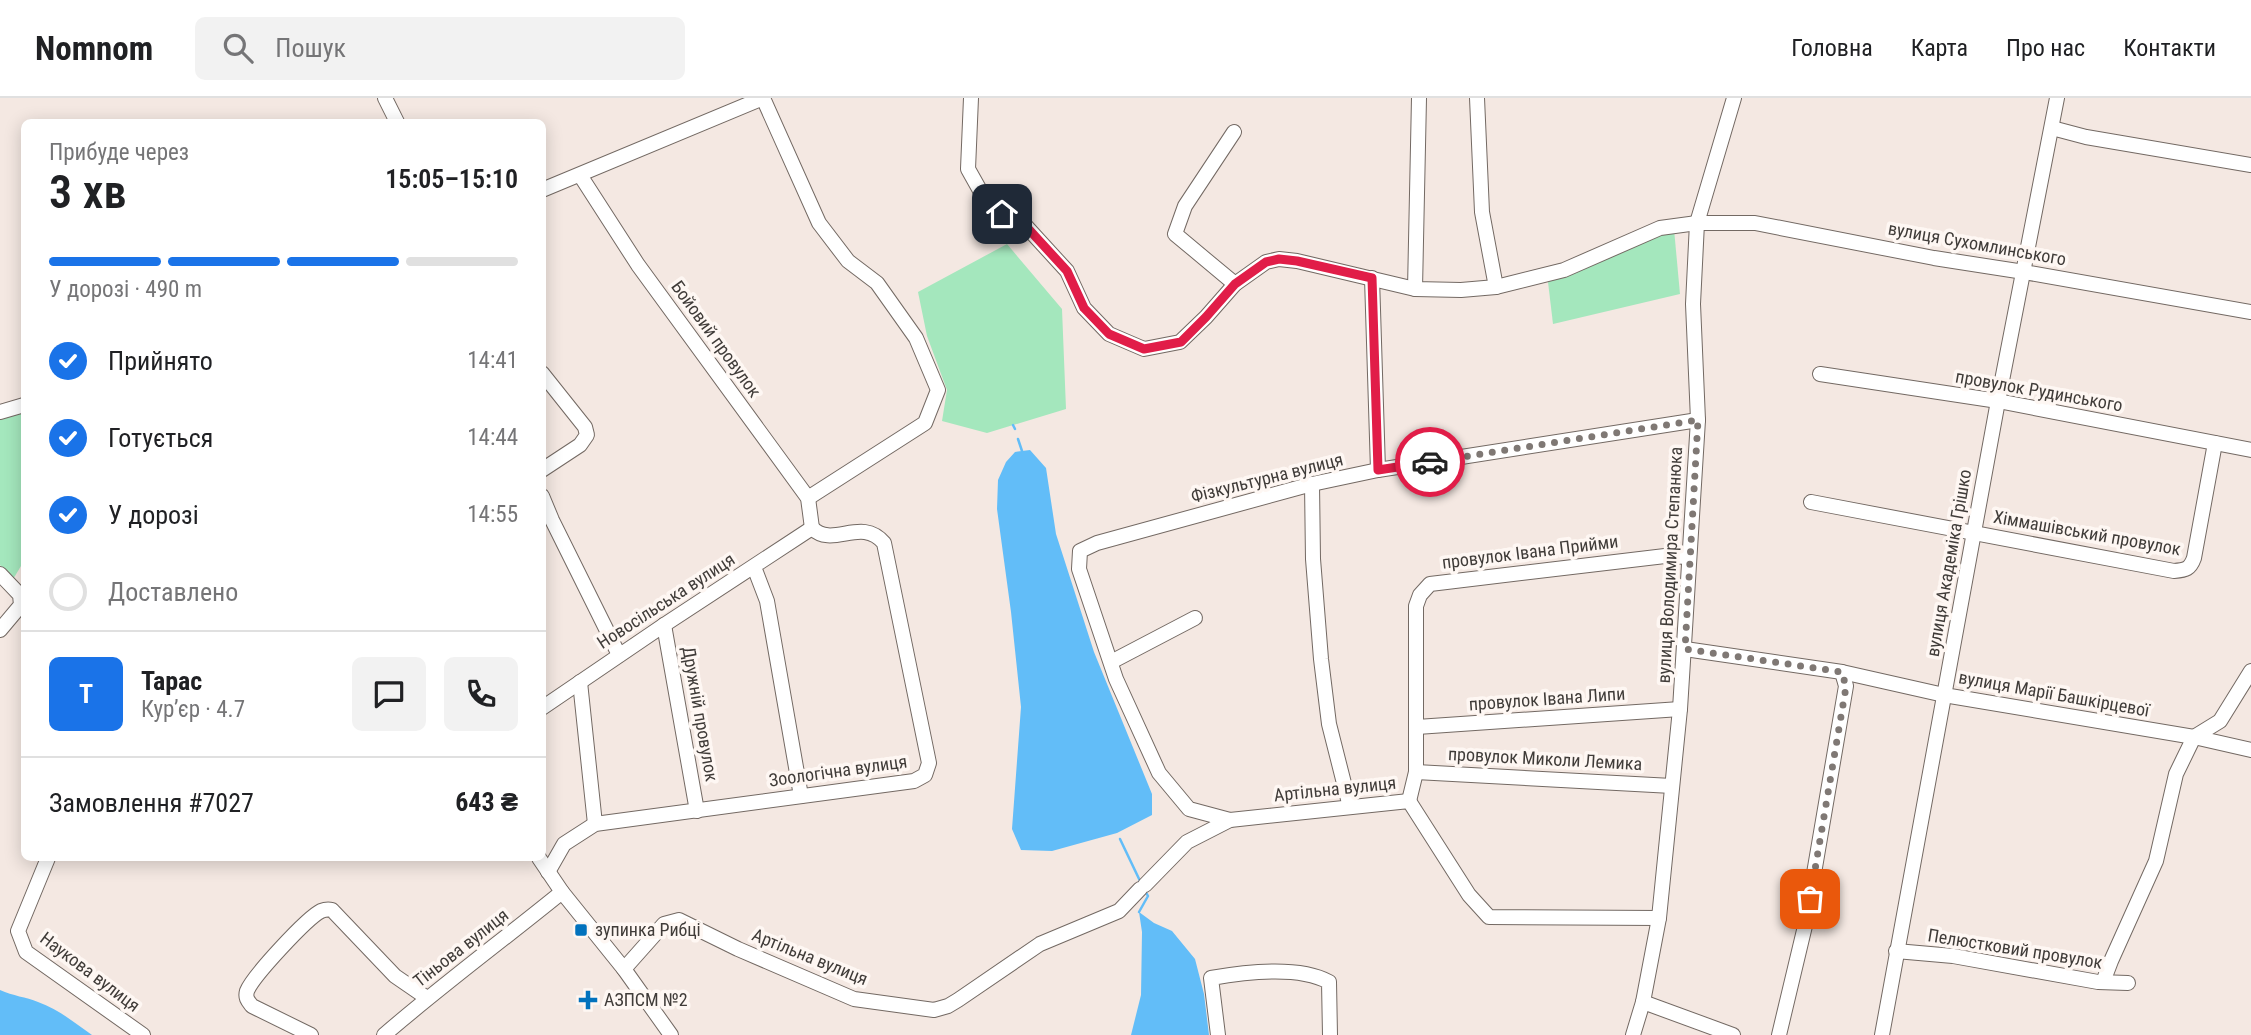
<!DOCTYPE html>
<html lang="uk">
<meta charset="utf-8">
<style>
:root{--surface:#fff;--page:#f2f2f2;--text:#202124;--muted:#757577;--line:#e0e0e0;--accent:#1a73e8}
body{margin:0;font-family:"Roboto Condensed",sans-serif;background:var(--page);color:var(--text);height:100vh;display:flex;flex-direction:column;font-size:26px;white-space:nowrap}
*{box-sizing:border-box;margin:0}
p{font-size:23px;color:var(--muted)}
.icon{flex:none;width:38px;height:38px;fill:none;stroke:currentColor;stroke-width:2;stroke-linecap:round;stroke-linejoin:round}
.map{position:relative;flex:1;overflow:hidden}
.panel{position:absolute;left:21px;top:21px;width:525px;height:742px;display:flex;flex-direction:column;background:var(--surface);border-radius:10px;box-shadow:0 4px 18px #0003}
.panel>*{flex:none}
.pin{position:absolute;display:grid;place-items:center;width:60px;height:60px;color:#fff;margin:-30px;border-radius:14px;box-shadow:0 4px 10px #0006}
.courier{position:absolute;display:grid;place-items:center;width:70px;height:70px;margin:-35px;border:5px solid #e11d48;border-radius:50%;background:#fff;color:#222;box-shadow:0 2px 9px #0007}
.overview em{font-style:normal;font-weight:600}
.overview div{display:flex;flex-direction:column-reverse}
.overview{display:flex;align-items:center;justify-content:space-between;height:119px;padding:0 28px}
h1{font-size:46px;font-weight:600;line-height:52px}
.bar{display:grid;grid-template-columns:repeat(4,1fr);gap:10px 7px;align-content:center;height:84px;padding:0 28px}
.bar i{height:9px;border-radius:5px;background:var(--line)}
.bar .active{background:var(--accent)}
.bar p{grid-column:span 4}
.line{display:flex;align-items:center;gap:18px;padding:0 28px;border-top:2px solid var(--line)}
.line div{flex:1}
.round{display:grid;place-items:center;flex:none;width:74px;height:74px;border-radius:10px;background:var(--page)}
ol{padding:0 28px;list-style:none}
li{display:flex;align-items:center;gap:21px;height:77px}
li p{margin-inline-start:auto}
li .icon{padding:7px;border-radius:50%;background:var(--accent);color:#fff;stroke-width:4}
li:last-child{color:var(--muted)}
li i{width:38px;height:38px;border:4px solid var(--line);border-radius:50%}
header{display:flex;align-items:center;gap:42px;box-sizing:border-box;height:98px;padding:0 35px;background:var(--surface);border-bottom:2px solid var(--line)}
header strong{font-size:33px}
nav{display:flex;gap:38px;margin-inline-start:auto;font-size:24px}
.search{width:490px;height:63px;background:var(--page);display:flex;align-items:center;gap:18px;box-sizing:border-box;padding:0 24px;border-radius:10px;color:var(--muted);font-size:26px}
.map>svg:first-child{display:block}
</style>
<header>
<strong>Nomnom</strong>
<div class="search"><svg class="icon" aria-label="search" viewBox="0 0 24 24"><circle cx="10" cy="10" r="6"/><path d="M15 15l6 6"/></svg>Пошук</div>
<nav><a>Головна</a><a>Карта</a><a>Про нас</a><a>Контакти</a></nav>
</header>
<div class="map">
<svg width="2251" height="937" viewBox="0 0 2251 937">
<rect width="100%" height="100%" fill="#f4e8e2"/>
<g fill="#a4e7bd">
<path d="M1674,131l6,65 -127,30 -5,-42z"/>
<path d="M1007,146l55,65 4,100 -79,24 -45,-12 5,-31 -20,-54 -9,-44z"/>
<path d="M24,314v149l-12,20 -12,-16v-145z"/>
</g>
<g fill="#62bdf8">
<path d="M1030,352l16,18 10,66 38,118 58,142v21l-35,18 -65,18 -31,-1 -9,-21 9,-122 -10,-95 -14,-103 1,-29 8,-18 9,-10z"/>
<path d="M1139,814l15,11 18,8 23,28 9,35 5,41h-78l10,-40 1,-63z"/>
<path d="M0,892c13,6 26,7 38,12 20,7 37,21 54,33h-92z"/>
</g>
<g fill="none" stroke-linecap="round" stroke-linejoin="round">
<g stroke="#62bdf8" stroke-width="2.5">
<path d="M1013,327l2,4"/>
<path d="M1018,341l4,12"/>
<path d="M1120,741l21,44"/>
<path d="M1139,814l9,-16 -4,-7"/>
</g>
<defs>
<g id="minor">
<path d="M385,0l12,24"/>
<path d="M763,0l56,125 29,38 29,22 39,55 22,52 -13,33 -117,75"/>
<path d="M971,0l-3,71 14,25 20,19 21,10 44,48 17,37 25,26 35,15 36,-7 26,-25 29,-33 31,-22 13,-3 18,2 118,28 46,1 35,-3 68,-17 96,-42 37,-5h58l179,35 90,14 227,40"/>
<path d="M1477,0l5,114 14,75"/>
<path d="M2052,30l34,9 165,28"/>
<path d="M1234,34l-49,74 -10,28 60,50"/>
<path d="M580,77l58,90 170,233 4,30"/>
<path d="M542,92l221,-92"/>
<path d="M1372,180l6,192"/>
<path d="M1415,191l4,-191"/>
<path d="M542,275l43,54 2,8 -7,10 -38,25"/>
<path d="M1820,276l178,27 253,49"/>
<path d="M0,314l24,-7"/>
<path d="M1312,386l1,75 8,100 8,65 21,83"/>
<path d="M542,398l10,24 67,135"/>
<path d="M1811,404l363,69c12,-1 16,-2 20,-13l21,-115"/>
<path d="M754,469l13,34 34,195"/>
<path d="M0,476l20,21 1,10 -21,25"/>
<path d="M664,527l33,186"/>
<path d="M1685,551l157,23 102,23 250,42 57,13"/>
<path d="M1111,564l84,-44"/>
<path d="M580,584l15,142"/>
<path d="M542,610l122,-83 148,-97"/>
<path d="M1417,629l263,-18"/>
<path d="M1416,674l256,14"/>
<path d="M1409,703l7,-29v-166l4,-11 10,-11 235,-28 24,1"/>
<path d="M1230,722l-41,-11 -30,-36 -43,-94 -37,-110 1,-18 17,-8 215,-59 66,-14 320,-50"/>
<path d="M48,760l-30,73 8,21 117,83"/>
<path d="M539,760l23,34 62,77 47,66"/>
<path d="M548,774l16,-28 31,-20 319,-43 11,-6 4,-12 -45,-220c-23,-27 -51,6 -72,-15"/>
<path d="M1145,787l42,-43 43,-22 179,-19 60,94 20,22 170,1"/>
<path d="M1896,853l57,5 145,26 30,1"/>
<path d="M624,871l40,-45 15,-4 59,29 116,50 80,11 14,-4 10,-6 82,-56 79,-33 21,-22"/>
<path d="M2103,884l8,-21 45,-100 20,-87 18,-37 26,-16 31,-50"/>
<path d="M1643,904l90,33"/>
<path d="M311,937l-59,-29c-4,-5 -7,-8 -5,-15 6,-15 60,-73 74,-80 5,-2 7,-2 11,-1l63,66 32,22"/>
<path d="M384,937c58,-50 119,-95 178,-143"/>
<path d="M1218,937l-7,-57c34,-6 87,-13 118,4l1,53"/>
<path d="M1633,937l10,-33 16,-84 21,-209 18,-289 -5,-116 4,-81 37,-125"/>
<path d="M1779,937l26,-109 41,-240 -4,-14"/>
<path d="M1882,937l116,-634 59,-303"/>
</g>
</defs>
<use href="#minor" stroke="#736963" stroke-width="16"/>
<use href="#minor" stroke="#fff" stroke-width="14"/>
</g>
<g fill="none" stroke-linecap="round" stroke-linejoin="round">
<path stroke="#7f7874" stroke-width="7" stroke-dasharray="0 12.6" d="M1430,364l268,-42 -13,229 157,23 4,15 -36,212"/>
<path stroke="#e11d48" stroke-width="9" d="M1002,116l21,9 44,48 17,37 25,26 35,15 37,-7 25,-25 29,-33 31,-22 13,-3 18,2 75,17 6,192 52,-8"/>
</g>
<g fill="#0272bd" stroke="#fef7f3" stroke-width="2.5">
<rect x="574" y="825" width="14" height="14" rx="3.5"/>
<path d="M584.5 891.5h7v7h7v7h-7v7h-7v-7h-7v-7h7z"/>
</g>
<g text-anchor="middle" stroke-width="7" stroke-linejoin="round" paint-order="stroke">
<g font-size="18" fill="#403c39" stroke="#fef7f3">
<text transform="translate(1977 146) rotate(10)" y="6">вулиця Сухомлинського</text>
<text transform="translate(716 241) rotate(54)" y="6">Бойовий провулок</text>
<text transform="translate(2039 293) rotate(10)" y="6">провулок Рудинського</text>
<text transform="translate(1267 380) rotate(-14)" y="6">Фізкультурна вулиця</text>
<text transform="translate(2087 435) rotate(10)" y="6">Хіммашівський провулок</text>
<text transform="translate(1530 454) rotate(-7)" y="6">провулок Івана Прийми</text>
<text transform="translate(1949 465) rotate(-80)" y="6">вулиця Академіка Грішко</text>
<text transform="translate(1670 467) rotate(-87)" y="6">вулиця Володимира Степанюка</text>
<text transform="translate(666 503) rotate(-33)" y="6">Новосільська вулиця</text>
<text transform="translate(2054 596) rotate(10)" y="6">вулиця Марії Башкірцевої</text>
<text transform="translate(1547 601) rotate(-4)" y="6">провулок Івана Липи</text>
<text transform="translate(700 616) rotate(80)" y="6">Дружній провулок</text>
<text transform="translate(1545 661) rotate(3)" y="6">провулок Миколи Лемика</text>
<text transform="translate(838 673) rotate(-8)" y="6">Зоологічна вулиця</text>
<text transform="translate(1335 691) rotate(-6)" y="6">Артільна вулиця</text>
<text transform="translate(461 850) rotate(-38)" y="6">Тіньова вулиця</text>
<text transform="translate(2015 851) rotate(9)" y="6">Пелюстковий провулок</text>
<text transform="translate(810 859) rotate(22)" y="6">Артільна вулиця</text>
<text transform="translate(90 874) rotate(37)" y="6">Наукова вулиця</text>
</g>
<g font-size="18" fill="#403c39" stroke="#fef7f3" text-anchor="start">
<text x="595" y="838">зупинка Рибці</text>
<text x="604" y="908">АЗПСМ №2</text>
</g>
</g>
</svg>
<div class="pin" style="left:1810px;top:801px;background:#ea580c"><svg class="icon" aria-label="bag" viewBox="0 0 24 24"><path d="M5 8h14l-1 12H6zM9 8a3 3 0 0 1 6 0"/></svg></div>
<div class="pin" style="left:1002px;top:116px;background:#1f2937"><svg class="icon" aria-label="home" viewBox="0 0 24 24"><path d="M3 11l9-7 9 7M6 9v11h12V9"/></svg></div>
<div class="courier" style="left:1430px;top:364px"><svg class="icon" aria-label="car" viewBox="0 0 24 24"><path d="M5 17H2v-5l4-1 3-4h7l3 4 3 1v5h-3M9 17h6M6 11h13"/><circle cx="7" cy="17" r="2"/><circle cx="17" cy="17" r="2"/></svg></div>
<section class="panel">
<div class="overview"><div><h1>3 хв</h1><p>Прибуде через</p></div><em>15:05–15:10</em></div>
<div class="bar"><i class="active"></i><i class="active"></i><i class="active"></i><i></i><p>У дорозі · 490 m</p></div>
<ol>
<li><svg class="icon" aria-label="check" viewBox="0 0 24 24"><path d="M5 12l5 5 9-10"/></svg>Прийнято<p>14:41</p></li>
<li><svg class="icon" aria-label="check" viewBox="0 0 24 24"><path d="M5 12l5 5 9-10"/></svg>Готується<p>14:44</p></li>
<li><svg class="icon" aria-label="check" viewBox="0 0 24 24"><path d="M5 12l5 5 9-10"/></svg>У дорозі<p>14:55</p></li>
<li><i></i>Доставлено</li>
</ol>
<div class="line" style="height:126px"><b class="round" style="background:var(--accent);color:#fff">Т</b><div><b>Тарас</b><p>Кур’єр · 4.7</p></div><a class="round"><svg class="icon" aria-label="chat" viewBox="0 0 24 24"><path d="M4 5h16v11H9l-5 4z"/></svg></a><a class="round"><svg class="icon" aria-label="phone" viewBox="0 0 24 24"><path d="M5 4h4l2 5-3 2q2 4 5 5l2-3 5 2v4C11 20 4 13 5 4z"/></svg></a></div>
<div class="line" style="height:91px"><div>Замовлення #7027</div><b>643 ₴</b></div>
</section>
</div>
